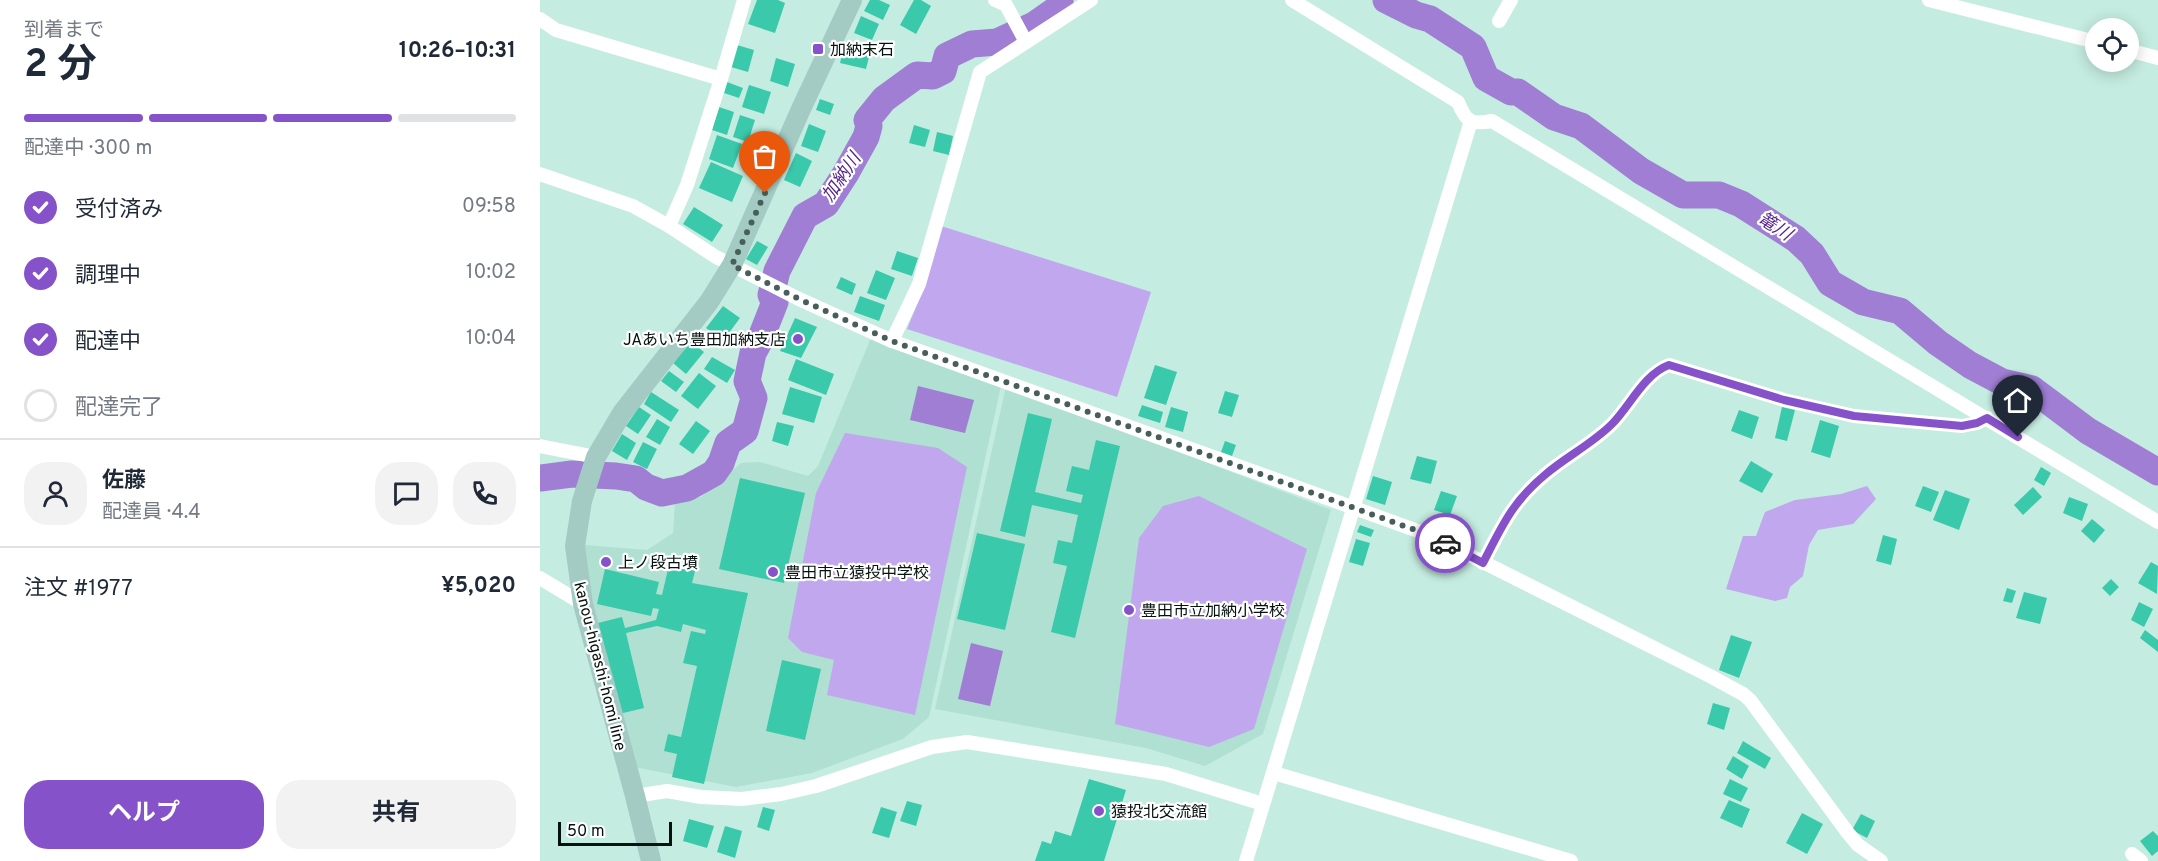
<!DOCTYPE html>
<html lang="ja">
<meta charset="utf-8">
<style>
:root{--surface:#fff;--page:#f2f2f3;--text:#1f2937;--muted:#747a83;--line:#e0e1e3;--accent:#8652ca}
body{margin:0;font-family:Overpass,"Noto Sans JP",sans-serif;background:var(--page);color:var(--text);height:100vh;display:flex;flex-direction:column;font-size:22px;white-space:nowrap}
*{box-sizing:border-box;margin:0}
p{font-size:20px;color:var(--muted)}
.icon{flex:none;width:33px;height:33px;fill:none;stroke:currentColor;stroke-width:2;stroke-linecap:round;stroke-linejoin:round}
.map{position:relative;flex:1;overflow:hidden}
.details{display:flex;flex-direction:column;background:var(--surface);width:540px}
.details>*{flex:none}
.buttons{position:absolute;left:1545px;top:18px;display:grid;gap:12px}
.buttons a{display:grid;place-items:center;width:54px;height:54px;border-radius:50%;background:var(--surface);box-shadow:0 3px 15px #0003;font-size:30px}
.scale{position:absolute;left:18px;bottom:15px;width:114px;box-sizing:border-box;padding-left:6px;border:3px solid #05120e;border-top:0;font-size:16px;line-height:21px;white-space:nowrap;color:#05120e;-webkit-text-stroke:4px #fff;paint-order:stroke}
.pin{position:absolute;display:grid;place-items:center;width:51px;height:51px;color:#fff;margin:-62px -26px;border-radius:50% 50% 50% 0;rotate:-45deg;box-shadow:0 0 6px #0007}
.pin .icon{rotate:45deg}
.courier{position:absolute;display:grid;place-items:center;width:60px;height:60px;margin:-30px;border:4px solid #8652ca;border-radius:50%;background:#fff;color:#222;box-shadow:0 2px 8px #0007}
.overview em{font-style:normal;font-weight:700}
.overview div{display:flex;flex-direction:column-reverse}
.overview{display:flex;align-items:center;justify-content:space-between;height:102px;padding:0 24px}
h1{font-size:39px;font-weight:700;line-height:45px}
.bar{display:grid;grid-template-columns:repeat(4,1fr);gap:9px 6px;align-content:center;height:72px;padding:0 24px}
.bar i{height:8px;border-radius:4px;background:var(--line)}
.bar .current{background:var(--accent)}
.bar p{grid-column:span 4}
.line{display:flex;align-items:center;gap:15px;padding:0 24px;border-top:2px solid var(--line)}
.line div{flex:1}
.round{display:grid;place-items:center;flex:none;width:63px;height:63px;border-radius:24px;background:var(--page)}
ol{padding:0 24px;list-style:none}
li{display:flex;align-items:center;gap:18px;height:66px}
li p{margin-inline-start:auto}
li .icon{padding:6px;border-radius:50%;background:var(--accent);color:#fff;stroke-width:4}
li:last-child{color:var(--muted)}
li i{width:33px;height:33px;border:3px solid var(--line);border-radius:50%}
.primary-button{display:flex;gap:12px;margin-top:auto;padding:12px 24px}
.primary-button a{flex:1;height:69px;border-radius:24px;background:var(--accent);color:#fff;font-size:24px;font-weight:700;line-height:69px;text-align:center}
.primary-button a+a{background:var(--page);color:var(--text)}
main{display:flex;flex:1;min-height:0}
.map>svg:first-child{display:block}
</style>
<main>
<section class="details">
<div class="overview"><div><h1>2 分</h1><p>到着まで</p></div><em>10:26–10:31</em></div>
<div class="bar"><i class="current"></i><i class="current"></i><i class="current"></i><i></i><p>配達中 · 300 m</p></div>
<ol>
<li><svg class="icon" aria-label="check" viewBox="0 0 24 24"><path d="M5 12l5 5 9-10"/></svg>受付済み<p>09:58</p></li>
<li><svg class="icon" aria-label="check" viewBox="0 0 24 24"><path d="M5 12l5 5 9-10"/></svg>調理中<p>10:02</p></li>
<li><svg class="icon" aria-label="check" viewBox="0 0 24 24"><path d="M5 12l5 5 9-10"/></svg>配達中<p>10:04</p></li>
<li><i></i>配達完了</li>
</ol>
<div class="line" style="height:108px"><a class="round"><svg class="icon" aria-label="person" viewBox="0 0 24 24"><circle cx="12" cy="8" r="4"/><path d="M4 21q1-7 8-7t8 7"/></svg></a><div><b>佐藤</b><p>配達員 · 4.4</p></div><a class="round"><svg class="icon" aria-label="chat" viewBox="0 0 24 24"><path d="M4 5h16v11H9l-5 4z"/></svg></a><a class="round"><svg class="icon" aria-label="phone" viewBox="0 0 24 24"><path d="M5 4h4l2 5-3 2q2 4 5 5l2-3 5 2v4C11 20 4 13 5 4z"/></svg></a></div>
<div class="line" style="height:78px"><div>注文 #1977</div><b>¥5,020</b></div>
<div class="primary-button"><a>ヘルプ</a><a>共有</a></div>
</section>
<div class="map">
<svg width="1618" height="861" viewBox="0 0 1618 861">
<rect width="100%" height="100%" fill="#c5ece0"/>
<g fill="#b0e0d1">
<path d="M341,338l120,48 -72,331 -26,22 -35,13 -56,21 -76,14 -102,-20 -47,-173 -2,-49 62,5 26,-17 2,-31 26,-5 40,-34 19,-1 48,14 10,-10 52,-126z"/>
<path d="M466,386l325,124 -68,224 -58,32 -59,-18 -211,-39z"/>
</g>
<g fill="#c1a7ed">
<path d="M401,226l210,66 -34,105 -210,-68 19,-46z"/>
<path d="M305,433l93,15 29,19 -52,248 -88,-20 7,-35 -32,-8 -14,-14 28,-145z"/>
<path d="M1327,486l9,13 -23,25 -35,6 -9,15 -6,31 -13,11 -3,11 -12,3 -49,-12 17,-53h13l9,-24 30,-12 46,-6z"/>
<path d="M659,496l108,53 -53,180 -45,18 -94,-23 24,-186 24,-32z"/>
</g>
<g fill="#9f7ed4">
<path d="M378,386l56,14 -9,33 -55,-13z"/>
<path d="M431,643l32,8 -13,55 -32,-7z"/>
</g>
<g fill="none" stroke-linecap="round" stroke-linejoin="round">
<g stroke="#9f7ed4" stroke-width="27">
<path d="M846,0l30,15 14,4 43,28 13,31 25,14h7l36,25 27,9 60,45 42,24h36l22,9 55,35 16,15 18,29 33,19 37,9 38,32 32,22 32,17 30,7 56,42 70,41"/>
<path d="M0,478l32,-4 44,2 20,3 10,8 16,6 25,-5 27,-15 7,-10 7,-20 17,-12 9,-33 -7,-17 6,-28 7,-13 15,-38 -4,-7 6,-24 28,-55 21,-12 20,-31 20,-36 3,-11 -2,-6 17,-21 33,-24 16,1 10,-5 4,-15 25,-12 25,-2 37,-17 26,-18v-7"/>
</g>
</g>
<g fill="#3ac9aa">
<path d="M217,0h21l7,3 -10,30 -27,-9z"/>
<path d="M330,0h9l11,5 -7,15 -19,-9z"/>
<path d="M374,0h7l10,6 -15,28 -16,-9z"/>
<path d="M321,16l18,8 -7,16 -18,-7z"/>
<path d="M197,45l17,5 -6,22 -17,-5z"/>
<path d="M304,47l26,6 -4,16 -26,-6z"/>
<path d="M236,58l19,6 -7,23 -18,-6z"/>
<path d="M187,82l16,6 -4,10 -15,-5z"/>
<path d="M209,85l22,7 -7,22 -22,-7z"/>
<path d="M280,99l14,5 -4,11 -14,-5z"/>
<path d="M179,107l15,5 -7,23 -15,-5z"/>
<path d="M200,115l15,5 -7,22 -15,-5z"/>
<path d="M269,124l17,7 -8,21 -17,-6z"/>
<path d="M374,125l16,5 -5,17 -16,-4z"/>
<path d="M397,132l16,4 -4,19 -16,-4z"/>
<path d="M177,135l25,9 -9,24 -24,-9z"/>
<path d="M256,153l16,8 -12,26 -16,-7z"/>
<path d="M171,162l32,14 -11,26 -33,-14z"/>
<path d="M154,207l29,18 -11,17 -29,-18z"/>
<path d="M217,241l11,6 -11,18 -11,-6z"/>
<path d="M357,251l21,7 -6,18 -21,-7z"/>
<path d="M336,270l19,8 -9,22 -19,-7z"/>
<path d="M301,277l15,7 -4,11 -16,-7z"/>
<path d="M320,296l25,9 -6,16 -25,-9z"/>
<path d="M183,306l17,12 -17,23 -17,-13z"/>
<path d="M255,318l22,9 -16,31 -21,-7z"/>
<path d="M151,342l13,10 -18,22 -13,-11z"/>
<path d="M172,357l23,13 -8,13 -23,-14z"/>
<path d="M256,359l38,15 -8,21 -38,-15z"/>
<path d="M615,365l22,7 -11,33 -22,-7z"/>
<path d="M129,371l15,11 -8,10 -15,-11z"/>
<path d="M159,373l17,13 -18,23 -17,-13z"/>
<path d="M250,387l32,10 -8,26 -32,-9z"/>
<path d="M685,391l14,4 -7,22 -14,-4z"/>
<path d="M111,392l28,18 -8,12 -27,-18z"/>
<path d="M602,405l21,7 -3,11 -22,-7z"/>
<path d="M99,407l12,8 -13,19 -12,-8z"/>
<path d="M631,407l17,5 -5,20 -18,-5z"/>
<path d="M1242,407l13,3 -8,31 -12,-3z"/>
<path d="M1199,410l20,7 -7,22 -21,-8z"/>
<path d="M488,413l24,6 -17,73 46,11 2,-8 -17,-4 6,-25 17,4 7,-30 24,6 -45,192 -24,-6 16,-66 -14,-3 5,-23 14,3 6,-28 -46,-10 -7,32 -25,-6z"/>
<path d="M117,419l13,8 -10,18 -14,-8z"/>
<path d="M1280,420l19,6 -9,32 -19,-6z"/>
<path d="M156,421l14,10 -17,23 -14,-10z"/>
<path d="M237,422l17,4 -6,20 -16,-5z"/>
<path d="M82,434l14,9 -9,17 -15,-9z"/>
<path d="M685,441l11,4 -4,11 -11,-4z"/>
<path d="M103,442l14,7 -10,20 -14,-7z"/>
<path d="M877,456l20,5 -6,23 -21,-5z"/>
<path d="M1211,461l22,13 -11,19 -23,-12z"/>
<path d="M1501,467l10,6 -7,13 -10,-6z"/>
<path d="M833,476l19,6 -7,23 -19,-6z"/>
<path d="M200,478l65,15 -21,90 -65,-14z"/>
<path d="M1383,486l16,6 -8,20 -16,-6z"/>
<path d="M1493,487l9,10 -19,18 -9,-10z"/>
<path d="M1405,490l25,9 -11,31 -26,-10z"/>
<path d="M901,491l16,5 -7,19 -16,-5z"/>
<path d="M1529,497l19,7 -6,17 -19,-8z"/>
<path d="M897,517l14,4 -3,11 -15,-5z"/>
<path d="M1552,519l13,11 -11,13 -13,-12z"/>
<path d="M820,525l14,5 -3,7 -14,-5z"/>
<path d="M437,533l48,11 -20,86 -48,-11z"/>
<path d="M1343,535l14,4 -6,26 -15,-4z"/>
<path d="M816,539l14,4 -7,23 -14,-4z"/>
<path d="M1611,562l7,4 -1,28 -19,-11z"/>
<path d="M129,565l26,6 -3,12 56,10 -44,191 -32,-7 5,-23 -13,-3 4,-17 13,3 16,-71 -14,-3 8,-32 14,3 1,-4 -23,-6 -2,8 -24,-6 -31,7 18,75 -25,6 -21,-91 24,-6 3,11 31,-8 3,-11 -6,-1 -2,8 -54,-12 8,-35 54,13 -3,12 6,1z"/>
<path d="M1571,579l8,8 -9,9 -8,-8z"/>
<path d="M1467,588l9,3 -4,12 -9,-2z"/>
<path d="M1484,592l23,6 -7,26 -24,-6z"/>
<path d="M1599,602l14,7 -9,18 -13,-7z"/>
<path d="M1605,630l13,10v12l-18,-14z"/>
<path d="M1191,635l21,7 -13,36 -20,-8z"/>
<path d="M242,660l39,9 -16,71 -39,-9z"/>
<path d="M1173,703l17,5 -6,22 -17,-6z"/>
<path d="M1203,741l28,17 -6,11 -28,-16z"/>
<path d="M1193,756l16,10 -7,13 -16,-10z"/>
<path d="M549,779l37,11 -22,71h-69l7,-20 9,3 4,-13 16,5z"/>
<path d="M1190,779l18,9 -7,14 -18,-8z"/>
<path d="M1189,800l21,9 -8,19 -22,-10z"/>
<path d="M367,801l15,4 -6,21 -16,-5z"/>
<path d="M223,807l12,3 -6,21 -12,-4z"/>
<path d="M341,807l16,5 -8,26 -17,-5z"/>
<path d="M1262,813l21,11 -16,30 -21,-11z"/>
<path d="M1321,814l14,7 -8,17 -15,-8z"/>
<path d="M149,819l25,7 -7,22 -24,-7z"/>
<path d="M185,826l17,5 -7,27 -18,-6z"/>
<path d="M1613,831l5,5v15l-6,5 -12,-15z"/>
</g>
<g fill="none" stroke-linecap="round" stroke-linejoin="round">
<g stroke="#fff" stroke-width="14">
<path d="M455,0l11,5 20,37"/>
<path d="M752,0l166,102c8,20 13,23 34,19l666,401"/>
<path d="M1389,0l167,42"/>
<path d="M0,19l16,11 165,49 23,-79"/>
<path d="M959,21l12,-21"/>
<path d="M1588,50l30,8"/>
<path d="M0,174l93,32 36,20 47,31 83,42 93,42 537,194 281,141 33,18 7,6 98,133 10,12 23,16"/>
<path d="M129,226l18,-41 34,-106"/>
<path d="M352,341l27,-57 61,-212 111,-72"/>
<path d="M0,446l56,11"/>
<path d="M943,563c19,-37 29,-61 63,-89 21,-18 46,-30 66,-50 18,-18 32,-50 57,-59l115,35 70,16 108,10 15,-3 10,-5"/>
<path d="M0,578l43,26"/>
<path d="M734,773l297,88"/>
<path d="M95,796l32,-5 34,6 41,2 39,-5 35,-8 116,-39 35,-5 199,32 97,30"/>
<path d="M1592,854l9,7"/>
<path d="M706,861l225,-740"/>
</g>
<path stroke="#a3cbc4" stroke-width="20" d="M111,861l-16,-65 -52,-192 -8,-58 7,-45 14,-44 26,-44 87,-111 23,-37 69,-156 51,-109"/>
</g>
<g fill="none" stroke-linecap="round" stroke-linejoin="round">
<path stroke="#485e58" stroke-width="6" stroke-dasharray="0 10.8" d="M225,193l-33,72 67,34 93,42 537,194 16,8"/>
<path stroke="#8652ca" stroke-width="8" d="M905,543l38,20c19,-37 29,-61 63,-89 21,-18 46,-30 66,-50 18,-18 32,-50 57,-59l115,35 70,16 108,10 15,-3 10,-5 31,19"/>
</g>
<g fill="#8652ca" stroke="#fff" stroke-width="2">
<rect x="272" y="43" width="12" height="12" rx="3"/>
<circle cx="258" cy="339" r="6"/>
<circle cx="66" cy="562" r="6"/>
<circle cx="233" cy="572" r="6"/>
<circle cx="589" cy="610" r="6"/>
<circle cx="559" cy="811" r="6"/>
</g>
<g text-anchor="middle" stroke-width="4.5" stroke-linejoin="round" paint-order="stroke">
<g font-size="16" fill="#05120e" stroke="#fff" text-anchor="start">
<text x="290" y="55">加納末石</text>
<text x="246" y="345" text-anchor="end">JAあいち豊田加納支店</text>
<text x="78" y="568">上ノ段古墳</text>
<text x="245" y="578">豊田市立猿投中学校</text>
<text x="601" y="616">豊田市立加納小学校</text>
<text x="571" y="817">猿投北交流館</text>
</g>
<g font-size="16" fill="#05120e" stroke="#fff">
<text transform="translate(61 666) rotate(76)" y="6">kanou-higashi-homi line</text>
</g>
<g font-size="18" font-style="italic" fill="#56288c" stroke="#fff">
<text transform="translate(301 177) rotate(-56)" y="6">加納川</text>
<text transform="translate(1235 226) rotate(33)" y="6">篭川</text>
</g>
</g>
</svg>
<div class="buttons">
<a><svg class="icon" aria-label="locate" viewBox="0 0 24 24"><circle cx="12" cy="12" r="6"/><path d="M12 2v4M12 18v4M2 12h4M18 12h4"/></svg></a>
</div>
<div class="scale">50 m</div>
<div class="pin" style="left:225px;top:193px;background:#ea580c"><svg class="icon" aria-label="bag" viewBox="0 0 24 24"><path d="M5 8h14l-1 12H6zM9 8a3 3 0 0 1 6 0"/></svg></div>
<div class="pin" style="left:1478px;top:437px;background:#1f2937"><svg class="icon" aria-label="home" viewBox="0 0 24 24"><path d="M3 11l9-7 9 7M6 9v11h12V9"/></svg></div>
<div class="courier" style="left:905px;top:543px"><svg class="icon" aria-label="car" viewBox="0 0 24 24"><path d="M5 17H2v-5l4-1 3-4h7l3 4 3 1v5h-3M9 17h6M6 11h13"/><circle cx="7" cy="17" r="2"/><circle cx="17" cy="17" r="2"/></svg></div>
</div>
</main>
